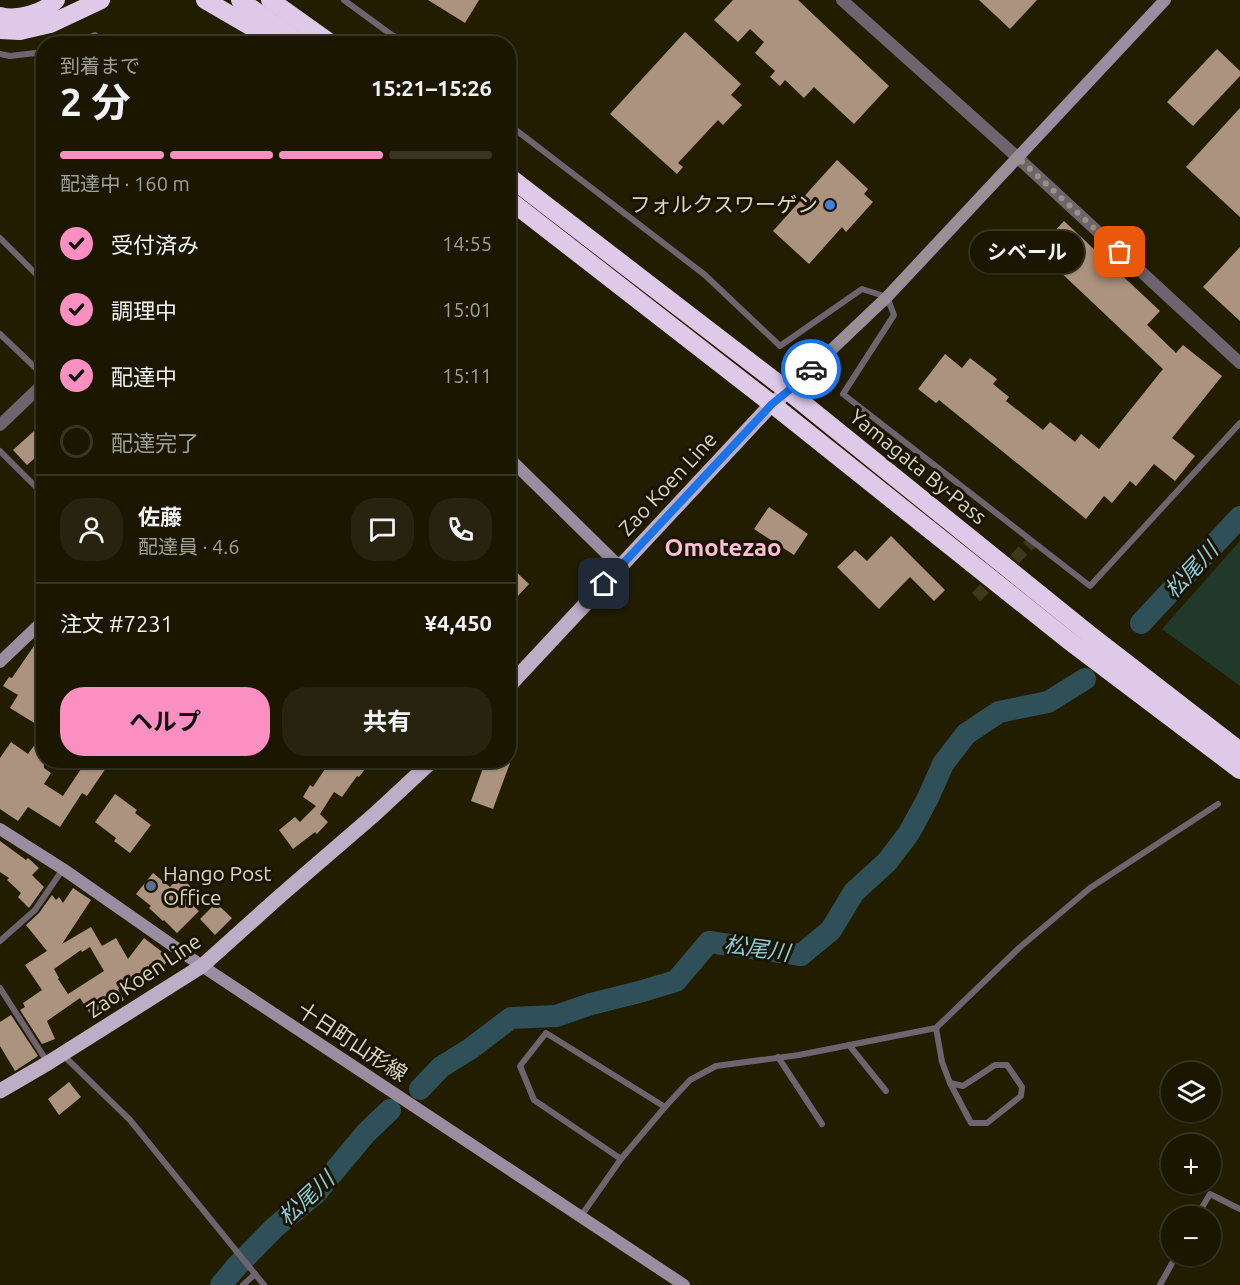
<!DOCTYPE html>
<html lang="ja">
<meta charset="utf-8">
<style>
:root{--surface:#1a1600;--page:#27230f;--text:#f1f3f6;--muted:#9f9f99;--line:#383522;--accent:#fc8fc1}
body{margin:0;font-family:Ubuntu,"Noto Sans JP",sans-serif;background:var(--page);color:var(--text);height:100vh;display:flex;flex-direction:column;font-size:22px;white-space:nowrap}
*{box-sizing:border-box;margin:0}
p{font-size:20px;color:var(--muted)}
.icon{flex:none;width:33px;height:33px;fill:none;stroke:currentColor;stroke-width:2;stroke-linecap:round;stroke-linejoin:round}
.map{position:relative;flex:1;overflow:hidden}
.details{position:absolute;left:36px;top:36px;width:480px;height:732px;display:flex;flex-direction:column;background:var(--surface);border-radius:24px;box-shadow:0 2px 4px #0004,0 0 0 2px var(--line)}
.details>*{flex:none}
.controls{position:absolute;left:1161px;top:1062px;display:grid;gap:12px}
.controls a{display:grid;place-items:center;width:60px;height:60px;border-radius:50%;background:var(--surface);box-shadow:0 2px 4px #0004,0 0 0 2px var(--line);font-size:30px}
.pin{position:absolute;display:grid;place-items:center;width:51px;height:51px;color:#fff;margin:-26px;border-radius:12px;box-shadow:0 3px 9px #0006}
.courier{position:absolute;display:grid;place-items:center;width:60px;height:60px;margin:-30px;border:4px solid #1a73e8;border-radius:50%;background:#fff;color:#222;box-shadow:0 2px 8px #0007}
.bubble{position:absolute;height:42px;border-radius:21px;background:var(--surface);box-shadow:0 2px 4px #0004,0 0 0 2px var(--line);font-size:20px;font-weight:700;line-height:42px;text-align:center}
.overview em{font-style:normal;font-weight:700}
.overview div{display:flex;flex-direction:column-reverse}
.overview{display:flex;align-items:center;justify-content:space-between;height:102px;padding:0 24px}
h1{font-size:39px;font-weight:700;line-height:45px}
.bar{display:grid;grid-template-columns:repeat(4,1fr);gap:9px 6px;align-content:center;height:72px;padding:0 24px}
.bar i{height:8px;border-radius:4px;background:var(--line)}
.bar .selected{background:var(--accent)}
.bar p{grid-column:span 4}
.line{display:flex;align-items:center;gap:15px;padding:0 24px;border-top:2px solid var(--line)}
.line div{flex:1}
.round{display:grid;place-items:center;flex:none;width:63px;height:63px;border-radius:24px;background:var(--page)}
ol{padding:0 24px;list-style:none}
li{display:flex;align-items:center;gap:18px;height:66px}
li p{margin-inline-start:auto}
li .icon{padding:6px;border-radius:50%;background:var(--accent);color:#111;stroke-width:4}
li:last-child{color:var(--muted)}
li i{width:33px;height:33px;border:3px solid var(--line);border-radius:50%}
.button{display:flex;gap:12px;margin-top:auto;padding:12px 24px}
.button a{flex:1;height:69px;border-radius:24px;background:var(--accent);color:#111;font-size:24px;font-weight:700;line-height:69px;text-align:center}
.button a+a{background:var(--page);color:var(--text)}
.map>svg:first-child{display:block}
</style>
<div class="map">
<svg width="1240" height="1285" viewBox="0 0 1240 1285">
<rect width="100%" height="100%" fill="#231d00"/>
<path fill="#21392b" d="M1240,541v145l-78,-57z"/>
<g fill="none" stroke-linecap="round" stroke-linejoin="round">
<g stroke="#2f5058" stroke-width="22">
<path d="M1141,623l99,-106"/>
<path d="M420,1089l21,-22 29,-18 41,-31 45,-2 35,-12 48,-12 37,-11 33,-39 92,13 30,-25 23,-38 33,-30 22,-29 19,-35 15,-34 23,-30 33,-22 49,-10 37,-23"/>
<path d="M221,1285l15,-18 38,-39 42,-35 50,-60 24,-23"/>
</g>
</g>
<g fill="#ab937f" fill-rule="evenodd">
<path d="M428,0h51l-14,23z"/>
<path d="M733,0h65l91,86 -35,38 -40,-37 -10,11 -19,-18 -5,6 -10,-9 5,-6 -20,-18 9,-11 -14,-13 -12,13 -24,-22z"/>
<path d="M979,0h58l-27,29z"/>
<path d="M685,32l56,52 -10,11 11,10 -19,20 -5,-5 -40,43 5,4 -6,7 -67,-60z"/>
<path d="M1217,49l23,22v5l-47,50 -26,-24z"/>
<path d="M1240,108v109l-54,-50z"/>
<path d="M837,160l31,29 -4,5 9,8 -27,30 -4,-5 -33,37 -36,-33z"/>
<path d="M1064,221l96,90 -13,14 29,28 7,-8 39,31 -50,62 23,18 -20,25 -21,-17 -18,22 -6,-5 -18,22 -8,-7 -18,23 -147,-119 -3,3 -18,-14 27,-35 17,14 8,-10 27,21 -4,5 16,13 -3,4 37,29 7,-8 25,20 6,-8 18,15 64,-80 -126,-119z"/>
<path d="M1240,247v74l-37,-34z"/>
<path d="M44,422v28l-17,15 -14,-15z"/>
<path d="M769,507l39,27 -14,21 -40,-26z"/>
<path d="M891,536l54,54 -11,11 -24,-24 -31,32 -42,-42 18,-17 12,11z"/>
<path d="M508,564l21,20 -13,14 -8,-8z"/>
<path d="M36,643l8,5v81l-34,-21 8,-13 -15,-9 6,-9 3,1z"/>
<path d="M44,732v36l7,5 -7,11 19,12 24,-36h14l7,5 -21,31 -5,-3 -22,34 -32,-20 -10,14 -18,-12v-51l11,-16 17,12z"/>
<path d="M331,760h41l-13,17 -2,-1 -15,21 -8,-5 -14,22 8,8 -11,12 -2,-2 -22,17 -14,-19 16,-13 5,5 16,-16 -13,-9 7,-12 3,2z"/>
<path d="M486,760h19l5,3 -17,46 -22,-8z"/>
<path d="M115,794l22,16 -2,3 16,12 -21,28 -16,-12 2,-3 -21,-16z"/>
<path d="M0,841l26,19 2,-2 11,10 -7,7 12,12 -15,21 -11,-11 3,-4 -14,-13 2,-2 -9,-6z"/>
<path d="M153,873l17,14 10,-11 13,13 -8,9 14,13 -22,22 -13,-13 -1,1 -14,-13 2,-2 -15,-12z"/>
<path d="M73,888l18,12 -29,44 29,-17 11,19 14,-8 12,21 16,-21 26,20 -14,17 -5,-4 -33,18 6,11 -13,7 -2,-4 -18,12 -11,-17 -33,23 8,18 -13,5 -22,-34 5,-3 -2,-4 19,-13 -17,-25 22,-14 -21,-26 13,-12 13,-18 4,5 3,-3 4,6zM90,947l14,24 -36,23 -10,-15 1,-1 -5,-9 27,-19 1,2z"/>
<path d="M216,903l16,15 -17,17 -15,-16z"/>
<path d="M11,1015l27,41 -23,15 -15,-25v-24z"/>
<path d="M69,1082l12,15 -22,18 -11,-16z"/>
</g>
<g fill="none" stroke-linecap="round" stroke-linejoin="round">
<path stroke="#3e381d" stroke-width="12" stroke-dasharray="12 6" stroke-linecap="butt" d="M976,597l57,-56"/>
<g stroke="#6d6470" stroke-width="6">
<path d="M344,0l60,44"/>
<path d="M73,44l22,-9 8,9"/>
<path d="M386,44l8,-8"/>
<path d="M0,54l10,2 34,-4"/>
<path d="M508,124l197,151 75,71 82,-57 25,8 7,18 -51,79 247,192 150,-163"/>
<path d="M0,238l44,44"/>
<path d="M0,334l44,42"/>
<path d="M0,451l44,44"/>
<path d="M0,941l35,-31 28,-41"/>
<path d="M0,988l48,75"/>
<path d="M936,1028l6,34 8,21 13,3 32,-21h12l15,22 -1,9 -34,27h-16l-21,-40"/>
<path d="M849,1045l37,46"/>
<path d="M63,1055l67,65 134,165"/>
<path d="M778,1057l44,67"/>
<path d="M621,1159l-87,-59 -14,-34 26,-33 119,74"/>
<path d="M581,1216l40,-57 44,-52 25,-27 26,-14 83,-11 137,-27 83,-80 71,-60 128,-84"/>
<path d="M1197,1216l13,-22 30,15"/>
<path d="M243,1285l12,-11"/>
<path d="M1160,1285l16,-29"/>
</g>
<g stroke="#6d6470" stroke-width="12">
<path d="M842,0l175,157 223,206"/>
<path d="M0,425l44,-42"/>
</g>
<g stroke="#9b8da1" stroke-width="12">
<path d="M788,391l99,-94 278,-297"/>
<path d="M508,457l112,110"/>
<path d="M0,662l44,-42"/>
<path d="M0,829l63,40 139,97 482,319"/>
</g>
<g stroke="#beadc6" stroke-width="15">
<path d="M508,687l264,-283 9,-7"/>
<path d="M0,1091l48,-28 154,-97 78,-70 95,-82 58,-54"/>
</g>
<g stroke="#dfc9e8" stroke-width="18">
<path d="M205,0l76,44"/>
<path d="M240,0l62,44"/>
<path d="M270,0l62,44"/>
<path d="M0,16c17,5 44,-3 56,-16"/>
<path d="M0,30l20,1 30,-7 51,-24"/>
<path d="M508,176l280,215 301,243 151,117"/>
<path d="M508,199l264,205 296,236 172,130"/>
</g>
</g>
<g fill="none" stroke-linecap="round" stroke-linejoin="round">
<path stroke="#99947e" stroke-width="6" stroke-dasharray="0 10.8" d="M811,369l76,-72 130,-140 103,95"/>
<path stroke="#1a73e8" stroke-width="8" d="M604,584l168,-180 16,-13 23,-22"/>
</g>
<circle fill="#3f7fe0" stroke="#191300" stroke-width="2" cx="830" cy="205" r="6"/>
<circle fill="#5c6f8a" stroke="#191300" stroke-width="2" cx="151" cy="886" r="6"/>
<g text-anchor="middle" stroke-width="6" stroke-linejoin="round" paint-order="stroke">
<g font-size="21" fill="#d8d4c2" stroke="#191300" text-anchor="end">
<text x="818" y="212">フォルクスワーゲン</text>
<text x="163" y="881" text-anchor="start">Hango Post<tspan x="163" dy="24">Office</tspan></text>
</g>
<g font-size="21" fill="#d8d4c2" stroke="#191300">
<text transform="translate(918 467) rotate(39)" y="7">Yamagata By-Pass</text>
<text transform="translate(668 484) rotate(-47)" y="7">Zao Koen Line</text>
<text transform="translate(144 976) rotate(-34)" y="7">Zao Koen Line</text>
<text transform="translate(352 1042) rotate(33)" y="7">十日町山形線</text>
</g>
<g font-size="22" font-style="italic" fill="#8acbdc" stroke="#191300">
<text transform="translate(1191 570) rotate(-47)" y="8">松尾川</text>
<text transform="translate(757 948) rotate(8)" y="8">松尾川</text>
<text transform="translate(306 1198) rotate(-43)" y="8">松尾川</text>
</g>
<g font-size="24" font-weight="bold" fill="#fdbed9" stroke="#191300">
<text x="723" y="556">Omotezao</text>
</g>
</g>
</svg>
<div class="controls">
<a><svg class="icon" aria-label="layers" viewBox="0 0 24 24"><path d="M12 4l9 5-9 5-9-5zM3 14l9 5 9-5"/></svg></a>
<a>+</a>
<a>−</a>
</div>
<div class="pin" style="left:1120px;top:252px;background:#ea580c"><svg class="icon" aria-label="bag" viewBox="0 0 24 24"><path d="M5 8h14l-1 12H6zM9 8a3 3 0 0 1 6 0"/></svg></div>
<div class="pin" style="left:604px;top:584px;background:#1f2937"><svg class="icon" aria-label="home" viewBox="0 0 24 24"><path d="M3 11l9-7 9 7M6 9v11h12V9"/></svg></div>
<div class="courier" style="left:811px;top:369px"><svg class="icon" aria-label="car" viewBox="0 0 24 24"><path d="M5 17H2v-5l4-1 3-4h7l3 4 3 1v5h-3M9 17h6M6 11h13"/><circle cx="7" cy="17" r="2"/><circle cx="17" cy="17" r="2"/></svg></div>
<div class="bubble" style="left:970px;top:231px;width:114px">シベール</div>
<section class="details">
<div class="overview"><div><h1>2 分</h1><p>到着まで</p></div><em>15:21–15:26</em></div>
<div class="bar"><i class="selected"></i><i class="selected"></i><i class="selected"></i><i></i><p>配達中 · 160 m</p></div>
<ol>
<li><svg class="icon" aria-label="check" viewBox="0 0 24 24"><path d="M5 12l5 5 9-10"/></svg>受付済み<p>14:55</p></li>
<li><svg class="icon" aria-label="check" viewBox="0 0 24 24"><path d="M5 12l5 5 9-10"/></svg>調理中<p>15:01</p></li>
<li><svg class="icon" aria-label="check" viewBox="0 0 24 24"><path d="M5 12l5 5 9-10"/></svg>配達中<p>15:11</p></li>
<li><i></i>配達完了</li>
</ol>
<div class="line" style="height:108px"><a class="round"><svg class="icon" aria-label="person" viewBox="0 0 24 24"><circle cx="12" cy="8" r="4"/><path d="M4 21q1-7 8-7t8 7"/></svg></a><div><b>佐藤</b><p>配達員 · 4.6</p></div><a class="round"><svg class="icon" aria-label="chat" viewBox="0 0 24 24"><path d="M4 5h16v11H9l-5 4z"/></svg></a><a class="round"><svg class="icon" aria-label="phone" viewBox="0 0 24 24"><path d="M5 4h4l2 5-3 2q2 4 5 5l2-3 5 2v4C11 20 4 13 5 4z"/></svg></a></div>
<div class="line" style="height:78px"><div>注文 #7231</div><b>¥4,450</b></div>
<div class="button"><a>ヘルプ</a><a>共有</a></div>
</section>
</div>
